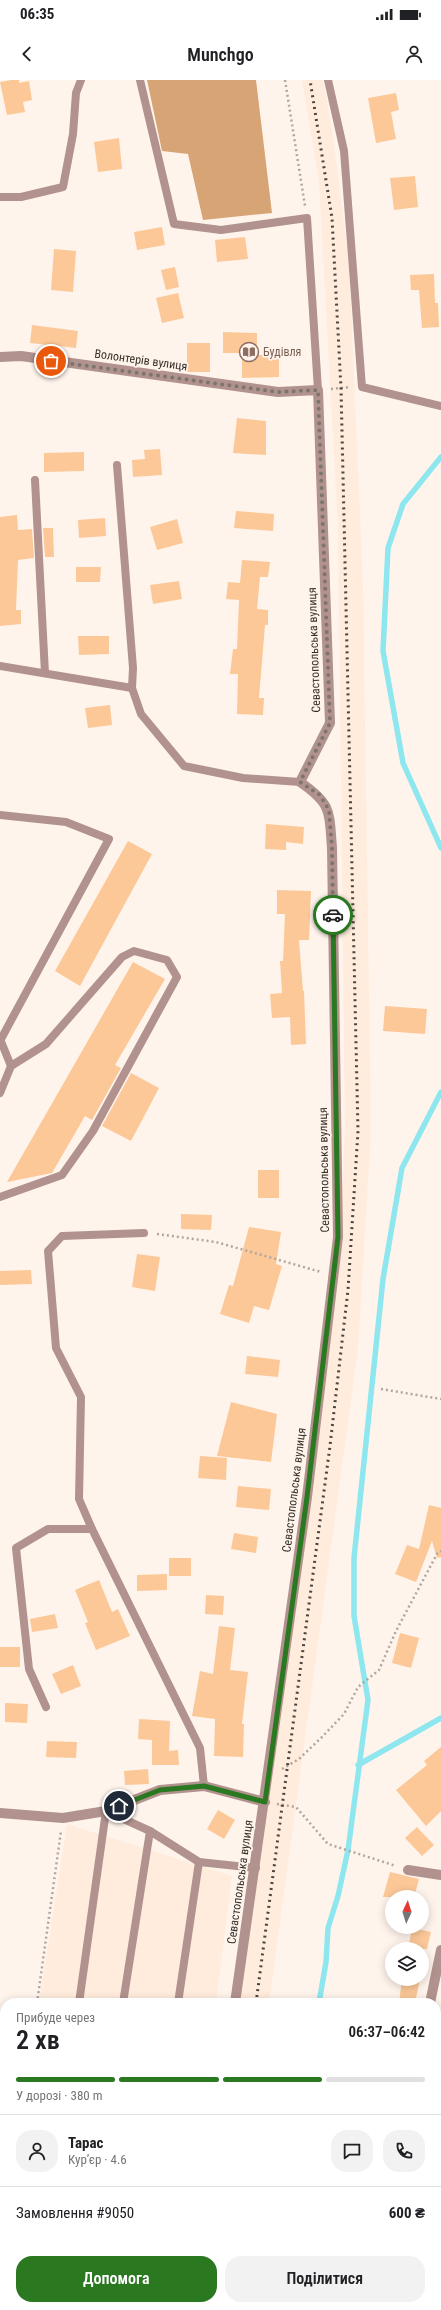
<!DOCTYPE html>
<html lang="uk">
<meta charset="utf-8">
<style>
:root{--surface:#fff;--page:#f2f2f2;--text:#202124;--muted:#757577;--line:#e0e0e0;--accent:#2a7820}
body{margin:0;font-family:"Roboto Condensed",sans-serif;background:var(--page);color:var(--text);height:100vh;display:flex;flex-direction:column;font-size:15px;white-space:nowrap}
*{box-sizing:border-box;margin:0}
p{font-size:13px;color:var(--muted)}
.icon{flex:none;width:22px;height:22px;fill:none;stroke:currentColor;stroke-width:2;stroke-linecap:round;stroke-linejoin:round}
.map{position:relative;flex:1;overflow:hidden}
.sheet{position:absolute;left:0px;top:1918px;width:441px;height:312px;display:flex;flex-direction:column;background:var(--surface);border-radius:16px 16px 0 0;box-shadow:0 2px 10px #0003}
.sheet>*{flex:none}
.needle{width:26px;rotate:4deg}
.buttons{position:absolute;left:385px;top:1810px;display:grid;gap:8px}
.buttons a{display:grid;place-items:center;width:44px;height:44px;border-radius:50%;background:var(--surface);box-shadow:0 2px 10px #0003;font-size:20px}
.pin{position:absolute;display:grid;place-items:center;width:34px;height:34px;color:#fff;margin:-17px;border:2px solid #fff;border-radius:50%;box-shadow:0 1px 4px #0007}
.courier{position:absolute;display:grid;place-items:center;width:40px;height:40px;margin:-20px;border:3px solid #2a7820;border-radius:50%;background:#fff;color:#222;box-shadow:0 1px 5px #0007}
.head em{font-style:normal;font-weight:600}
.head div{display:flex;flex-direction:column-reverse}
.head{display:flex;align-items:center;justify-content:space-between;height:68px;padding:0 16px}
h1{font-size:26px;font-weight:600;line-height:30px}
.bar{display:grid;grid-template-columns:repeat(4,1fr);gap:6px 4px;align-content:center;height:48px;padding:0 16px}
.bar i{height:5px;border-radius:3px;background:var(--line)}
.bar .current{background:var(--accent)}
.bar p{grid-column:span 4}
.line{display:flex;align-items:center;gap:10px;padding:0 16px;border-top:1px solid var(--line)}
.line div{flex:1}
.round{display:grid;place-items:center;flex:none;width:42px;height:42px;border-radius:16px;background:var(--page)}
.cta{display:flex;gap:8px;margin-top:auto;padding:8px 16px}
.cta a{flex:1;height:46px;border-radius:16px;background:var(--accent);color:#fff;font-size:16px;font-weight:600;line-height:46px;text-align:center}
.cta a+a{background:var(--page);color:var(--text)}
.status{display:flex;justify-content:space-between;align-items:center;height:28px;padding:0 20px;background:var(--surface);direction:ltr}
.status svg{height:11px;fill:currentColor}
header{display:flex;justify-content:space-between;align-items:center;height:52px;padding:0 16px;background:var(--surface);font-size:18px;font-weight:600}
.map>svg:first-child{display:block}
</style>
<div class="status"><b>06:35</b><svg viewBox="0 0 49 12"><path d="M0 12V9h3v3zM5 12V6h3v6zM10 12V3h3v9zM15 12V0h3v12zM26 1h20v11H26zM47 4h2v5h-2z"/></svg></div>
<header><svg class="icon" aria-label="back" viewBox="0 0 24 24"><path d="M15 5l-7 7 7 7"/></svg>Munchgo<svg class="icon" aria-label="person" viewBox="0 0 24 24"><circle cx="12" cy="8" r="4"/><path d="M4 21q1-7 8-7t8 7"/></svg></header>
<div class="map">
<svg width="441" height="2230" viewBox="0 0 441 2230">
<rect width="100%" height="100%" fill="#fff4ec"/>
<g fill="#ffecdc">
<path d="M302,0h21l10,56 16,126 14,323 8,547 -13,217 -89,654h-31l102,-765 5,-108 -7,-602 -19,-345z"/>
<path d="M67,1744l165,52 -16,127h-177z"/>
<path d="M197,2225h32l-1,5h-31z"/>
</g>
<path fill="#d7a476" d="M147,0h109l16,133 -69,7 -15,-66 -26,-3z"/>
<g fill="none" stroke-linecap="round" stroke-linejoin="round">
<g stroke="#8ee6ef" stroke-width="5.5">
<path d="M441,377l-38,47 -15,44 -5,103 20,112 38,85"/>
<path d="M358,1685l83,-47"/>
<path d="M319,1923l7,-41 2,-34 10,-32 10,-46 20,-150 -14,-84v-58l29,-279 19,-111 39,-76"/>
<path d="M265,2230l1,-5"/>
</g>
</g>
<g fill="#fcc898">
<path d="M11,0h8v3l10,-2 3,19 -9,2 2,10 -18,3 -7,-33z"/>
<path d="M396,13l3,17 -8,2 5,27 -20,4 -8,-45z"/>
<path d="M119,58l3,31 -24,3 -4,-30z"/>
<path d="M415,96l3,31 -24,3 -4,-32z"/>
<path d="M162,147l3,18 -28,5 -3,-18z"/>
<path d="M245,157l3,22 -31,3 -2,-22z"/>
<path d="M54,169l22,2 -3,41 -22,-2z"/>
<path d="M175,187l4,20 -13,3 -5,-20z"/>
<path d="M434,194l1,29h3l1,24 -17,1 -3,-38h-8l-1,-15z"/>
<path d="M178,213l6,25 -22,5 -6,-25z"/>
<path d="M32,245l46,6 -2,17 -46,-5z"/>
<path d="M223,252l34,1v22h22v22l-37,1v-25h-19z"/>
<rect x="187" y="263" width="23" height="29"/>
<path d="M237,338l29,3v34l-33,-2z"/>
<path d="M160,369l2,26 -29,2 -1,-17 13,-1 -1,-9z"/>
<path d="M84,372v19l-40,1v-19z"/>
<path d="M236,431l38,3 -1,17 -39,-3z"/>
<path d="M17,435l1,15 14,-1 2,29 -16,2 -2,50h5v14l-21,2v-109z"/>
<path d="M105,438l1,18 -27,2 -1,-18z"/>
<path d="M177,439l6,24 -26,7 -7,-23z"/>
<path d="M43,448h10l1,29h-9z"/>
<path d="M242,480l28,2 -2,15h-8l-3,32 11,1v15h-3l-6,73h5l-1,17 -26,-1 1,-40h-8l3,-25h4l2,-49 -13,-1 2,-17 12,1z"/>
<path d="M76,487h25l-1,15h-24z"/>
<path d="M179,501l3,18 -29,5 -3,-19z"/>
<path d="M78,556h31v18l-30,1z"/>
<path d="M110,625l2,20 -24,3 -3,-20z"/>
<path d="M266,744l38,3 -1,17 -17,-2v8l-21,-1z"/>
<path d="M128,761l24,13 -72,132 -25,-15z"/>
<path d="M277,810l34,1 -2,49h-10l4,51h1l2,53 -15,1 -1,-28 -18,1 -2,-24 12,-1 -2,-32h3l2,-47h-8z"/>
<path d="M133,882l32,17 -50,86 6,3 -29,52 -7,-4 -33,57 -45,9z"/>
<path d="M385,926l42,3 -2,25 -42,-3z"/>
<path d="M131,993l28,15 -28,53 -29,-15z"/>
<rect x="258" y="1090" width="21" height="28"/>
<path d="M181,1134l31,1 -1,15 -30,-1z"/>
<path d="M249,1147l32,5 -5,32 6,2 -13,44 -15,-4 -5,17 -29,-9 9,-29 4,1z"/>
<path d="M137,1174l23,3 -5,34 -23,-4z"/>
<path d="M31,1190l1,14 -32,1v-14z"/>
<path d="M247,1276l33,4 -2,17 -33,-3z"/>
<path d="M231,1322l46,12 -6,48 -54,-6z"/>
<path d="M200,1376l27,2 -1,22 -28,-2z"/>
<path d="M238,1406l33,3 -2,21 -33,-3z"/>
<path d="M429,1425l12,3v49l-4,1 -5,-17 -16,41 -21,-8 12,-29 12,4z"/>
<path d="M234,1453l24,4 -2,16 -25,-4z"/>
<rect x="169" y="1478" width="22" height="18"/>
<path d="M167,1494v16l-30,1v-16z"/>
<path d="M99,1500l13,32 6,-3 12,27 -34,14 -11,-27 3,-1 -13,-32z"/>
<path d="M206,1515l18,1 -1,19 -18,-1z"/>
<path d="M55,1534l3,14 -26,4 -2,-13z"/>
<path d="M219,1546l16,2 -5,42 18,2 -6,52h2l-1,33 -29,-1 1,-37 -23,-3 8,-45 13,3z"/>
<path d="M400,1553l19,5 -8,30 -19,-5z"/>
<rect x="0" y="1567" width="20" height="20"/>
<path d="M73,1585l8,21 -20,8 -9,-20z"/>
<path d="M5,1623l23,1 -1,19 -22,-1z"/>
<path d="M139,1639l31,2 -1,30 9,-1 1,15h-27v-25l-14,-1z"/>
<path d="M47,1661l30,1 -1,16 -30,-1z"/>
<path d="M441,1667v64l-15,15 -30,-36 31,-25 -3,-4z"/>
<path d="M148,1689l1,15 -24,1 -1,-14z"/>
<path d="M218,1730l17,10 -11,19 -17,-10z"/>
<path d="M417,1747l17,18 -12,11 -17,-18z"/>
<path d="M390,1792l29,7 -5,18h-31z"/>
<path d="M412,1848l19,4 -4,17h-19z"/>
<path d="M402,1899h18l-5,24h-16z"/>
</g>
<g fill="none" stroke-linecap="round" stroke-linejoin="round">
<g stroke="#afa69f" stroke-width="2.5" stroke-dasharray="2 3" stroke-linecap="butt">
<path d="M285,0l20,126"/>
<path d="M331,309l19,-2"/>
<path d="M157,1154l59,8 105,30"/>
<path d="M381,1309l60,10"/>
<path d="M282,1689l17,-10 23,-22 22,-23 14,-27 21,-17 17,-39 42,-79 3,-1"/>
<path d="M277,1724l19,3 32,37 68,22"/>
<path d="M37,1923l24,-172"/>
<path d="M0,2040l5,-11"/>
</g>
<g stroke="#b1928e" stroke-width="8">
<path d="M140,0l34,144 47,6 86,-12 11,172"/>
<path d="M328,0l16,71 18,236 79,19"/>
<path d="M0,117h21l42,-10 10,-53 3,-41 5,-13"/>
<path d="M117,385l16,203 -1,20 9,26 43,52 59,12 57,4"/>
<path d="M35,400l10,193"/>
<path d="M0,586l132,22"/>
<path d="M0,735l66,7 43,17 -108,200"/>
<path d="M0,959l11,27 -11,27"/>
<path d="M0,1117l62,-22 31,-44 84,-154 -10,-17 -33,-9 -12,6 -76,87 -35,22"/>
<path d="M92,1449l-13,-30 2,-102 -25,-49 -8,-97 14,-15 82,-3"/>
<path d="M46,1627l-17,-38 -13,-121 32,-19h44l108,219 4,38"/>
<path d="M79,1923l27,-192 44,20 49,31 57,6"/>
<path d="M123,1923l27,-172"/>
<path d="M178,1923l21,-141"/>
<path d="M436,2164l5,-5"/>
</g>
<g stroke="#b1928e" stroke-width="10">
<path d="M0,277l21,-1 257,36 40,-2 12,333 -30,59c32,22 29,29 32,66l6,389 -31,260 -72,506"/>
<path d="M0,1733l63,5 43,-7 54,-21 44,-4 61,16"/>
<path d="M408,1790l33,5"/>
<path d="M430,1923l11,-53"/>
<path d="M436,2179l5,5"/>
<path d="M188,2230l1,-5"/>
<path d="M316,2230l1,-5"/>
</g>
<g stroke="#4c4640" stroke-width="3" stroke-dasharray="2 4" stroke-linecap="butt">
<path d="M256,1923l74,-557 18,-156 10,-159 -17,-743 -9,-170 -22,-138"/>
<path d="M212,2230l1,-5"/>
</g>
</g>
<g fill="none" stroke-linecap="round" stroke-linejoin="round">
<path stroke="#7c756e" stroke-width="4" stroke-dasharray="0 7.2" d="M51,281l227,31 40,-2 12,333 -30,59 20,13 9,15 3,38 1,67"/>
<path stroke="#2a7820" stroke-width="5" d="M119,1726l41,-16 44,-4 61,16 42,-305 31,-260 -5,-322"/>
</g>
<defs>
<symbol id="library-ring" viewBox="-11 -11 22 22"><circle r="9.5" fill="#fff4ec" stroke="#8d6e63" stroke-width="1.5"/><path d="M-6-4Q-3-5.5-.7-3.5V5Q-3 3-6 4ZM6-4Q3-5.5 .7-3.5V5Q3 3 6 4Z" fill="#8d6e63"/></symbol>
</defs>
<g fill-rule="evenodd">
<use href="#library-ring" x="238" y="261" width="22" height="22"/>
</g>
<g text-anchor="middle" stroke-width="3.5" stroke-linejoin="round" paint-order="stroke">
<g font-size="12" fill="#785e54" stroke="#fff4ec" text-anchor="start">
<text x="263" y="276">Будівля</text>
</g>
<g font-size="12" fill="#36302a" stroke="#fff4ec">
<text transform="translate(141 280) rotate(8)" y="4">Волонтерів вулиця</text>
<text transform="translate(314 570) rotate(-92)" y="4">Севастопольська вулиця</text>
<text transform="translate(324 1090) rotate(-91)" y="4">Севастопольська вулиця</text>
<text transform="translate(294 1410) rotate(-83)" y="4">Севастопольська вулиця</text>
<text transform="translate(240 1802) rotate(-82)" y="4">Севастопольська вулиця</text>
</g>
</g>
</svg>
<div class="buttons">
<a><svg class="needle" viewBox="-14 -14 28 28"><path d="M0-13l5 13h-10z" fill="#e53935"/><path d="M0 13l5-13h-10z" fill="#757577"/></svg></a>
<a><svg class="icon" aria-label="layers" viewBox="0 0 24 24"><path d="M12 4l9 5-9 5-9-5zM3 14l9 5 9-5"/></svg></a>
</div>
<div class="pin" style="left:51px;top:281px;background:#ea580c"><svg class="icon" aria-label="bag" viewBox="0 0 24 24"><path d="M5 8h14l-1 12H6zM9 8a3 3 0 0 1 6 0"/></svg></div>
<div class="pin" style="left:119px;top:1726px;background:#1f2937"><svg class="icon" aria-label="home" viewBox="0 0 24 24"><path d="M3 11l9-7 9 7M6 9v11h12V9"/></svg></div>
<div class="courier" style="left:333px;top:835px"><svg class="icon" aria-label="car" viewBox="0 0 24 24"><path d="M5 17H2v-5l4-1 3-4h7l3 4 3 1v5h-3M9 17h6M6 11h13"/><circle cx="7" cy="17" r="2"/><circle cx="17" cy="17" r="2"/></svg></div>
<section class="sheet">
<div class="head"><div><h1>2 хв</h1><p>Прибуде через</p></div><em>06:37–06:42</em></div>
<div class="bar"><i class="current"></i><i class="current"></i><i class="current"></i><i></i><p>У дорозі · 380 m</p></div>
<div class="line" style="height:72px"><a class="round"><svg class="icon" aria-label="person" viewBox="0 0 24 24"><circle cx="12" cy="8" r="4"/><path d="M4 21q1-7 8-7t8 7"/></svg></a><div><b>Тарас</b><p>Кур’єр · 4.6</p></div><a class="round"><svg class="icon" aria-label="chat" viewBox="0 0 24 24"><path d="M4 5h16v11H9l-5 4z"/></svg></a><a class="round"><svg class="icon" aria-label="phone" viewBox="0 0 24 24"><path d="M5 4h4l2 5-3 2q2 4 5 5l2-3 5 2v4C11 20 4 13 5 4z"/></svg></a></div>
<div class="line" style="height:52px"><div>Замовлення #9050</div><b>600 ₴</b></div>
<div class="cta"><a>Допомога</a><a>Поділитися</a></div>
</section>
</div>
